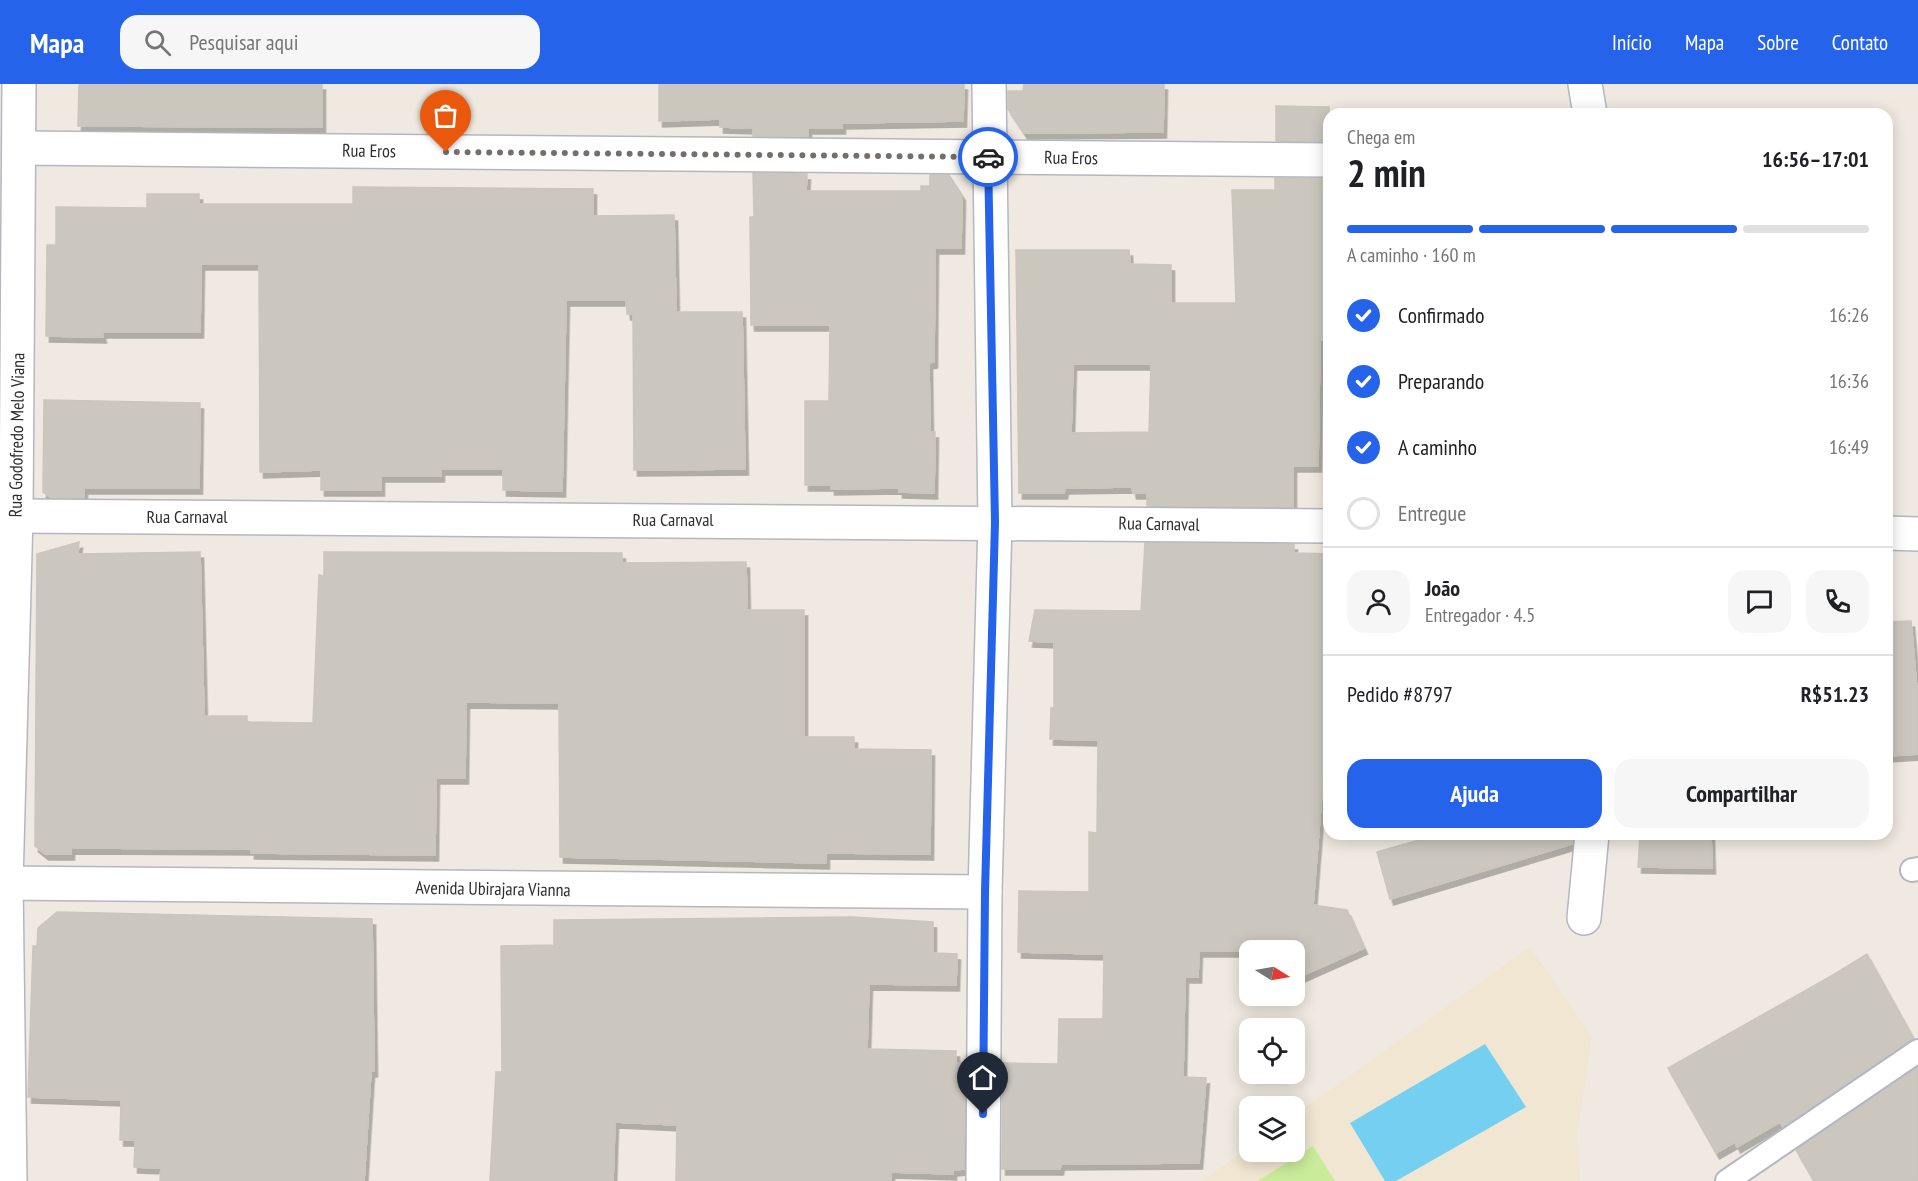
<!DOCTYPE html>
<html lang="pt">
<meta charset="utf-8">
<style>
:root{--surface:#fff;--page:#f6f6f6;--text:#202124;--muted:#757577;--line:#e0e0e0;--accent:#2563eb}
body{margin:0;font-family:"PT Sans Narrow",sans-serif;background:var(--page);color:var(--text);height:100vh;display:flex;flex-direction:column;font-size:22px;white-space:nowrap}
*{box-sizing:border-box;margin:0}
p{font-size:20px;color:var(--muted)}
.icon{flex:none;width:33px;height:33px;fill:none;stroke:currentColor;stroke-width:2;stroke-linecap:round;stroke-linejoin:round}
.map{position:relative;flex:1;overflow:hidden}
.side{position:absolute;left:1323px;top:24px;width:570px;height:732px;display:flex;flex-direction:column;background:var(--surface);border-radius:18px;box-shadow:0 3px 15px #0003}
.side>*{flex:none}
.needle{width:39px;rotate:101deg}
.buttons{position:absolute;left:1239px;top:856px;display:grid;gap:12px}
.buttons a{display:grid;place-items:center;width:66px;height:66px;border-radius:12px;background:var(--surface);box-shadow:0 3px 15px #0003;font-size:30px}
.pin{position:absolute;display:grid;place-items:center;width:51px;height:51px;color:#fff;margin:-62px -26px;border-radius:50% 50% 50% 0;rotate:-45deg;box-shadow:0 0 6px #0007}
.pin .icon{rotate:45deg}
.courier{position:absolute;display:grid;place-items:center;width:60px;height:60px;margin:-30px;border:4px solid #2563eb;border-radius:50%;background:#fff;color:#222;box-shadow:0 2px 8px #0007}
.overview em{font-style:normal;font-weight:700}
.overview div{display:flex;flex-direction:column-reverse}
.overview{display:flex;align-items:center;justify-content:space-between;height:102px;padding:0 24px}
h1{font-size:39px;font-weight:700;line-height:45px}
.bar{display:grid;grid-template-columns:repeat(4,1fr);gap:9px 6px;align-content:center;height:72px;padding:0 24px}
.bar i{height:8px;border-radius:4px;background:var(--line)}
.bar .current{background:var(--accent)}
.bar p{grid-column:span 4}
.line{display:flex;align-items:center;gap:15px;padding:0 24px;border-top:2px solid var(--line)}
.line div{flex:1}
.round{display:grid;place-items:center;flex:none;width:63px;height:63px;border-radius:18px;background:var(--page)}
ol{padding:0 24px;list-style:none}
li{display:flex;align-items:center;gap:18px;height:66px}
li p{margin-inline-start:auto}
li .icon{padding:6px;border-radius:50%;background:var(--accent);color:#fff;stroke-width:4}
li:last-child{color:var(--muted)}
li i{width:33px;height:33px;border:3px solid var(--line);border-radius:50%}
.action{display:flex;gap:12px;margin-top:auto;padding:12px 24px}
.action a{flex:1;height:69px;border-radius:18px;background:var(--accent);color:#fff;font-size:24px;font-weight:700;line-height:69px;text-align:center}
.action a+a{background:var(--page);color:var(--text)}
header{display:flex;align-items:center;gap:36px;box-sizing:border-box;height:84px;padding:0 30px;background:var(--accent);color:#fff}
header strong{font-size:28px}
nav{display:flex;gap:33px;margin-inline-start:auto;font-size:21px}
.search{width:420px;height:54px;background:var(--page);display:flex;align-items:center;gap:15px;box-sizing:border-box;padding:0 21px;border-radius:18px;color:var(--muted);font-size:22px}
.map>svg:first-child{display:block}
</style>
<header>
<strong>Mapa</strong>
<div class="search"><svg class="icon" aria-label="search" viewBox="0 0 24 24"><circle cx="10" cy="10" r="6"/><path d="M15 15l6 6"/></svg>Pesquisar aqui</div>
<nav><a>Início</a><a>Mapa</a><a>Sobre</a><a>Contato</a></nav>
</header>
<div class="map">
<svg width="1918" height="1097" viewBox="0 0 1918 1097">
<defs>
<filter id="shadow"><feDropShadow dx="3.5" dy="6" stdDeviation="0" flood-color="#0004"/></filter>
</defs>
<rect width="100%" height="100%" fill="#efe9e1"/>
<path fill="#f0e6d1" d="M1530,863l62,90 -15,98 3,46h-378l47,-34 1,5h44l1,-37z"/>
<path fill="#c9ec9a" d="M1313,1062l22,35h-77z"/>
<path fill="#75cff0" d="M1485,960l41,63 -130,74h-11l-35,-58z"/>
<g fill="#cbc7bf" stroke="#cbc5ba" stroke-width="1.5" fill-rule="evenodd" filter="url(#shadow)">
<path d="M86,0h236v43l-244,-1 1,-41z"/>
<path d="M659,0h305l-1,37 -121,2v5h-34v8h-55v-8l-33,-1v-8l-61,2z"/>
<path d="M1024,0h140l-1,48 -139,1 -16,-24v-18h15z"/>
<path d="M1276,22l53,1v34h-53z"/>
<path d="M753,89l54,1 -1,17h115v-5h9v-11h19l13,20 -1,53h-26l-1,114 -5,1 1,69h5l-1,61 -35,-1v-4l-68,1v-4h-26v-84h24l1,-76h-79l-1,-108h4z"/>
<path d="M1275,94l54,1v161h-9l-2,126h-25v41l-146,-1v-13h-14l-1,-6 -67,1 -1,5h-45l-3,-243h113l1,14 41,1v38h65l-4,-113h43zM1073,280h78l-2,68 -78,1z"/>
<path d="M353,103l240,2v27l81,-1 2,97h66l3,157 -111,1 -1,-156h-6l-1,-14h-60l-4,191 -59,-1v-21h-62v7h-60v14h-60v-20l-61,2 -1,-208h-58l-1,68h-98l1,5 -57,-1 1,-91h9v-38l91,1v-14h52v10h154z"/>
<path d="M44,316l156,3 -1,85h-115v10h-32l-9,-6z"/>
<path d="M79,458l-1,12 122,-2 4,164h43v6l66,1 6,-148 5,1v-24l298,1v10l124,-1 1,48h57v127h50v12l77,1 -1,104 -104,-1v10l-266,-6 -1,-154 -93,-1 -1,76h-29l-1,77 -184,-2v-4l-180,-1v6h-26l-10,-8 2,-292z"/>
<path d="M1145,459l149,1v9l35,1v37h-4l-1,85h5v28l-16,201 34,5 17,38 -67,30 -3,-27h-95l-1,26h-13l-2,100 23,1 -7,85 -138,1 -1,5h-58l1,-106 55,1 1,-45h44l1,-65 -86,-2 1,-61 70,1v-60l8,1 1,-93 -48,-1 1,-31h3v-66l-25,-1 6,-31 106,1z"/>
<path d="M1911,537l7,81v52l-31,2v-134z"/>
<path d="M1440,750h133l-1,10 -182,55 -13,-47z"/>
<path d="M1640,750h71l1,34 -74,-1z"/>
<path d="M57,828l315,7 2,152h-3l-7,110h-204l1,-13 -27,-1 1,-27h-15l1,-40 -93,-3 5,-151h4l1,-18z"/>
<path d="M852,833l81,5v31l24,1 -1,31 -87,-1 -2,65 89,2v12h9l-1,106 -11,1v4l-62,-2v9h-215l1,-56 -62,-3 -2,59h-123l6,-109h6l-1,-126 53,-1v-25z"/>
<path d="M1867,870l47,85 -131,88 -3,-5 -43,25 -2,-5 -19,11 -48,-85 165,-93z"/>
<path d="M1918,983v114h-104l-18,-31z"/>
</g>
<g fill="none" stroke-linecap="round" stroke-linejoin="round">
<defs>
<g id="lane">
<path d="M1912,786l6,-1"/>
<path d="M1727,1097l191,-130"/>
</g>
<g id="street">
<path d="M1585,0l5,30"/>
<path d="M21,64l1308,12"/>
<path d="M16,432l1313,10"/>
<path d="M1887,449l31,1"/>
<path d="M0,799l985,9"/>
<path d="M1584,834l8,-84"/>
<path d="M10,1097l-4,-298 10,-367 3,-432"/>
<path d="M983,1097l2,-289 10,-370 -6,-438"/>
</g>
</defs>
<use href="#lane" stroke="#b4b7c1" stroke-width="26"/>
<use href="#street" stroke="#b4b7c1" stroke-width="36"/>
<use href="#lane" stroke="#fff" stroke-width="22"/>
<use href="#street" stroke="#fff" stroke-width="33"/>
</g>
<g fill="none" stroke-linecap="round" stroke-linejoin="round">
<path stroke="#726f6d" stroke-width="6" stroke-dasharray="0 10.8" d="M446,68l542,5"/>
<path stroke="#2563eb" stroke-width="8" d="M983,1030l2,-222 10,-370 -7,-365"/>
</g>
<g text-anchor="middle" stroke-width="5" stroke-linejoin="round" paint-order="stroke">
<g font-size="18" fill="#2e2e2e" stroke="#fff">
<text transform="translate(369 67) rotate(1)" y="6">Rua Eros</text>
<text transform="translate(1071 74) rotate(1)" y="6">Rua Eros</text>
<text transform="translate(17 351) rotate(-89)" y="6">Rua Godofredo Melo Viana</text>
<text x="187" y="439">Rua Carnaval</text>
<text x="673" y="442">Rua Carnaval</text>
<text transform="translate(1159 440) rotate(1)" y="6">Rua Carnaval</text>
<text transform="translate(493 805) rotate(1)" y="6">Avenida Ubirajara Vianna</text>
</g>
</g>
</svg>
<div class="buttons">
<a><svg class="needle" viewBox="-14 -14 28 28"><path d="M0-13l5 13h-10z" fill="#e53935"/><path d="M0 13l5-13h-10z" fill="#757577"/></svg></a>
<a><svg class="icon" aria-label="locate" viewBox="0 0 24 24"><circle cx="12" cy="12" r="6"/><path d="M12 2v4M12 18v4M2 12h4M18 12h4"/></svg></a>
<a><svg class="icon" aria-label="layers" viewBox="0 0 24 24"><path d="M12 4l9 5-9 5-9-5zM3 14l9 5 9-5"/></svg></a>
</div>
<div class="pin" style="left:446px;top:68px;background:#ea580c"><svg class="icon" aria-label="bag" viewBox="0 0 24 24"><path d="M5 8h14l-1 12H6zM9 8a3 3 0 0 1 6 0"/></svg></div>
<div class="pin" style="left:983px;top:1030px;background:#1f2937"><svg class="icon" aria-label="home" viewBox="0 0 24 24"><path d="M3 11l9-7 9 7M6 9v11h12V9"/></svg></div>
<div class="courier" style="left:988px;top:73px"><svg class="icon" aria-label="car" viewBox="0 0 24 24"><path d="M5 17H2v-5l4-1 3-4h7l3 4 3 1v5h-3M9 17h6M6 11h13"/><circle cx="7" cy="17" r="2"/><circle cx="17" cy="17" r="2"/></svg></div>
<section class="side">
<div class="overview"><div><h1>2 min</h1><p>Chega em</p></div><em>16:56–17:01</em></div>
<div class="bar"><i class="current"></i><i class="current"></i><i class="current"></i><i></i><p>A caminho · 160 m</p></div>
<ol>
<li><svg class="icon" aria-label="check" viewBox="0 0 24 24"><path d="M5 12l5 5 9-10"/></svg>Confirmado<p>16:26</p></li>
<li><svg class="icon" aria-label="check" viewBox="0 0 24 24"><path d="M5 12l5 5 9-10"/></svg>Preparando<p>16:36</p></li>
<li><svg class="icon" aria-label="check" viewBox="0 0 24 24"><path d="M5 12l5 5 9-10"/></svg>A caminho<p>16:49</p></li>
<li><i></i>Entregue</li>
</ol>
<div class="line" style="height:108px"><a class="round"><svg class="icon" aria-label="person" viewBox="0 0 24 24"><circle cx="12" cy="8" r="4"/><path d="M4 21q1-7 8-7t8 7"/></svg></a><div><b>João</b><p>Entregador · 4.5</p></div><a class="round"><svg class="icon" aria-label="chat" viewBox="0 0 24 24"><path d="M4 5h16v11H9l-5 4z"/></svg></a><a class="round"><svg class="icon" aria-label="phone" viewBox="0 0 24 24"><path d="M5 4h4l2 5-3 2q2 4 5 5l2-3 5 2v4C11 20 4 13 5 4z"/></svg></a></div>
<div class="line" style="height:78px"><div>Pedido #8797</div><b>R$51.23</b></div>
<div class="action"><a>Ajuda</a><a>Compartilhar</a></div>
</section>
</div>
